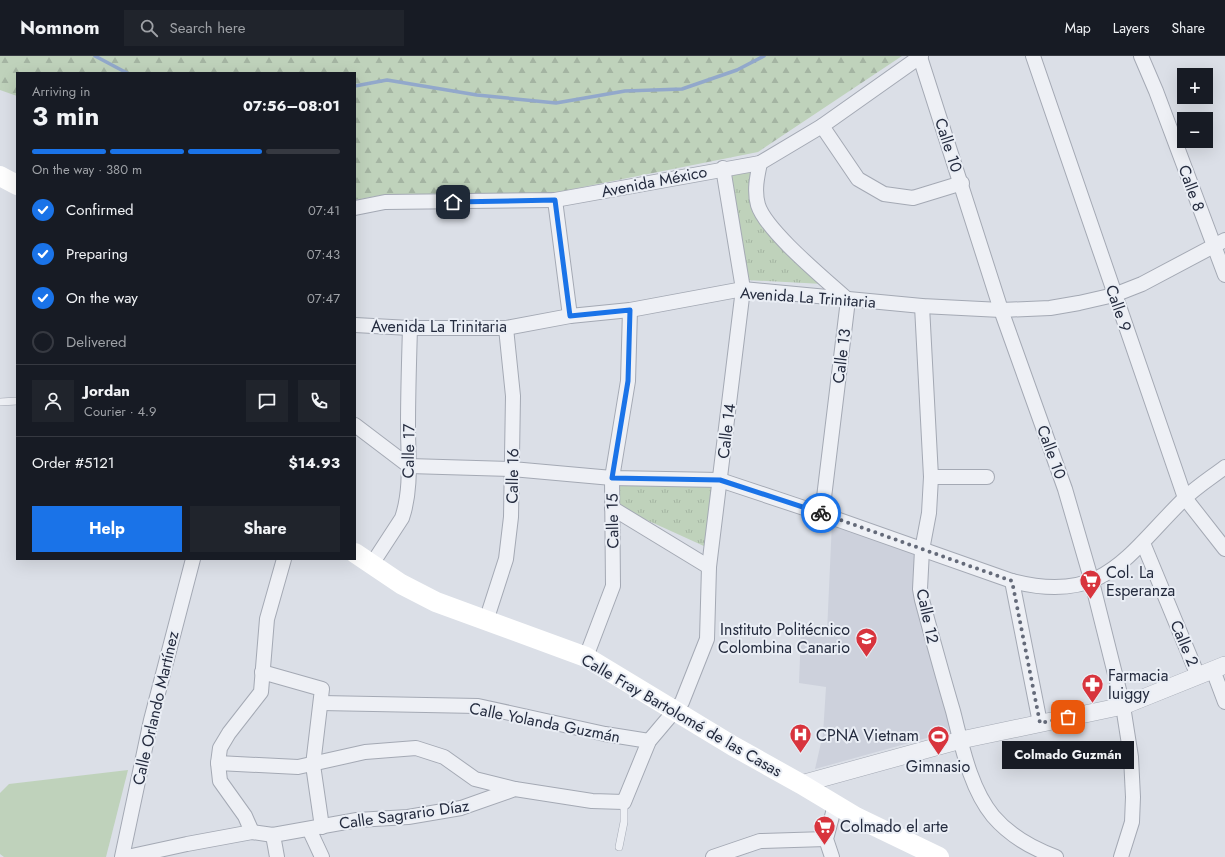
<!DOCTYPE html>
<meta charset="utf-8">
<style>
:root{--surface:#171b24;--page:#20242c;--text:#f1f3f6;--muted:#9ea1a6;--line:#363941;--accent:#1a73e8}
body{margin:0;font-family:Jost,sans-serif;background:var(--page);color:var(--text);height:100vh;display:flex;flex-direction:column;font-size:15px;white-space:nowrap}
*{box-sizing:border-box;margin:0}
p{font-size:13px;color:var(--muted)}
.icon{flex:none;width:22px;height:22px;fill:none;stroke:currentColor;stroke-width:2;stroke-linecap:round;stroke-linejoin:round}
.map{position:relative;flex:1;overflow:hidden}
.drawer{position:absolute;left:16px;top:16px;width:340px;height:488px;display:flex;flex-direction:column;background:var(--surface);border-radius:0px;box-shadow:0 4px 16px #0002}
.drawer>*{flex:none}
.tools{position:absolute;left:1177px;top:12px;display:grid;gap:8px}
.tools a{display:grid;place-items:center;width:36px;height:36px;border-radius:0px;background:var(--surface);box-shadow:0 4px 16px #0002;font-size:20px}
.pin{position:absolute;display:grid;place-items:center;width:34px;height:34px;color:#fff;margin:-17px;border-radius:8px;box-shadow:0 2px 6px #0006}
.courier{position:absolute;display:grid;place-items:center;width:40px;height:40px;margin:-20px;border:3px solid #1a73e8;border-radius:50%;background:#fff;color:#222;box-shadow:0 1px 5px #0007}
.bubble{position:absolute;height:28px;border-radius:0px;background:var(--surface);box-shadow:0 4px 16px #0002;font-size:13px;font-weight:700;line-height:28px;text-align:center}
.head em{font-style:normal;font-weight:700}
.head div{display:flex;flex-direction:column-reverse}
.head{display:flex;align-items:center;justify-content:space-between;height:68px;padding:0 16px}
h1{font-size:26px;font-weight:700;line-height:30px}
.bar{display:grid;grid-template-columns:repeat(4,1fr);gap:6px 4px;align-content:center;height:48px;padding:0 16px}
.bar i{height:5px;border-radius:3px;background:var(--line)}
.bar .active{background:var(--accent)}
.bar p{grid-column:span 4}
.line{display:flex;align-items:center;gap:10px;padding:0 16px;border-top:1px solid var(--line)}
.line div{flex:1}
.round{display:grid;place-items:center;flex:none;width:42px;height:42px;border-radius:0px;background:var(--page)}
ol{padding:0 16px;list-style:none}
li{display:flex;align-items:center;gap:12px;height:44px}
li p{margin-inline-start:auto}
li .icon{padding:4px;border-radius:50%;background:var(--accent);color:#fff;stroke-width:4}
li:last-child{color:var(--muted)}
li i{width:22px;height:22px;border:2px solid var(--line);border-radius:50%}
.cta{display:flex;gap:8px;margin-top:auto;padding:8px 16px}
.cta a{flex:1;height:46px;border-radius:0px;background:var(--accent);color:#fff;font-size:16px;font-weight:700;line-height:46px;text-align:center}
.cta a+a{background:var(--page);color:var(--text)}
header{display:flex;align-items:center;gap:24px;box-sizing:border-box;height:56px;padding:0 20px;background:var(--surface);border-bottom:1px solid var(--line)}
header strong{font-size:19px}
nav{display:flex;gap:22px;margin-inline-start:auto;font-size:14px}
.search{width:280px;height:36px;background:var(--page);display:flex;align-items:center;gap:10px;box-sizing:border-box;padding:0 14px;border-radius:0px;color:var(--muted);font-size:15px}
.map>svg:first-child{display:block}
</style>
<header>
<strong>Nomnom</strong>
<div class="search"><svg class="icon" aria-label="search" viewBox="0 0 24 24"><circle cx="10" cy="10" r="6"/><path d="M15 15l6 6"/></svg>Search here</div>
<nav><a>Map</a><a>Layers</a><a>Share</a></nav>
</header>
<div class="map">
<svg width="1225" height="801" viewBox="0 0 1225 801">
<defs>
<pattern id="grass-tufts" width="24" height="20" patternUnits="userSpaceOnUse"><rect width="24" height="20" fill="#bfd2bb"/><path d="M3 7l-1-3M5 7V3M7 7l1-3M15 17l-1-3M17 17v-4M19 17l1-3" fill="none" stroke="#a4b4a2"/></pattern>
<pattern id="forest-firs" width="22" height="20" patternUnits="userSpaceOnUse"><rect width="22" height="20" fill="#bfd2bb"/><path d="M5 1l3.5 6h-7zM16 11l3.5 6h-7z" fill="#a4b4a2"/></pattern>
</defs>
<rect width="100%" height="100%" fill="#dbdfe7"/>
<path fill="#cdd1dc" d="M832,466l84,30 36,179 -137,38 8,-35 3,-47 -27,-4 2,-52 26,1z"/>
<g fill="url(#grass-tufts)">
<path d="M758,104l-2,48 86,77 -96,-5 -19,-110z"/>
<path d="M615,414l100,8 -9,69 -90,-41z"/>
</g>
<path fill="url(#forest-firs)" d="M0,0h902l-144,96 -205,41 -171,2 -27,5v-127h-338v23l-17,-6z"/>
<path fill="#bfd2bb" d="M128,714l-22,87h-102l-4,-3v-61l9,-9z"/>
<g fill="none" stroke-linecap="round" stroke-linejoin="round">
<g stroke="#92a8cb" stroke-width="3.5">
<path d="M95,0l32,17"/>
<path d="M355,30l32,-6 90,15 79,8 69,-12 57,-2 55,-19 27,-14"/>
</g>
<defs>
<g id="service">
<path d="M0,346l17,-1"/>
<path d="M619,791l5,-25v-20"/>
</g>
<g id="minor">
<path d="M1033,0l152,442 40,51"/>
<path d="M1141,0l15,35 69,184"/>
<path d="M920,1l81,253 64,179 27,93 31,124 8,51 2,40 -1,25 -11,35"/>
<path d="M822,70l36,53 26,15 29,4 49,-15"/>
<path d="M760,107c-3,14 -6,28 -2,42 8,26 68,75 90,95l-26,214"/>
<path d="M555,144l15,116"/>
<path d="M355,152l30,-6 170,-2 205,-37 62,-37 99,-70"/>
<path d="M922,250l9,171 -2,36 -7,37 -2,39 2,11c10,37 20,74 31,111 9,35 17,77 40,105 17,20 38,32 63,41"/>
<path d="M355,269l55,3h96l64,-12 60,-6 113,-21 179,17 79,4 49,-2 29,-5 35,-8 28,-11 83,-44"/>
<path d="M355,369l54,41 103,3 100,9 108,2 102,34 190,67c92,24 114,-25 172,-82 12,-12 28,-22 41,-32"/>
<path d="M931,421h56"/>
<path d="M612,452l97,59"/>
<path d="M1143,487l55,133"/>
<path d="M372,508l30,-46c10,-29 6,-62 6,-92 0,-33 1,-65 2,-98"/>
<path d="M1012,525l28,142"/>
<path d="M486,565l20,-62 5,-42 2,-121 -7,-68"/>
<path d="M586,601l27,-71 -1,-108 16,-97 2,-71"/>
<path d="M1213,614l12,32"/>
<path d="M262,616l60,17 -9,76 9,62"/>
<path d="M321,647l157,3 127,28 44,7"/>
<path d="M218,707l80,4 67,-15 51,-4 28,9 31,22 40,10"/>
<path d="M309,773l13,28"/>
<path d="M252,776l-7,-16 -25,-35 -2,-18 2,-15 9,-15 32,-41 6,-73 17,-60"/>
<path d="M273,779l4,22"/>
<path d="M122,801l29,-137 42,-161"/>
<path d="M127,801l60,-13 65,-12 21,3 84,-15 51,-3 53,-9 54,-19 77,12 32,1 25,-61 33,-39 25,-63 2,-72 34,-278 -20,-121"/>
<path d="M713,801l47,-16 66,-2"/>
<path d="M832,801l-6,-18 9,-34"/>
</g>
<path id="tertiary" d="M801,728l160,-44 162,-34 102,-41"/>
</defs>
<use href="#service" stroke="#a4a9b4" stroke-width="8"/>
<use href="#minor" stroke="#a4a9b4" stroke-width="16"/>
<use href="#tertiary" stroke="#a4a9b4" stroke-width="18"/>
<use href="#service" stroke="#eef0f5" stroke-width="7"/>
<use href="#minor" stroke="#eef0f5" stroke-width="14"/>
<use href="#tertiary" stroke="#eef0f5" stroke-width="17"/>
<g stroke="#fff" stroke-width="20">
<path d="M0,120l17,9"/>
<path d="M355,497l46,31 35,18 150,55 147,89 68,38 55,33 83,40"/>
</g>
</g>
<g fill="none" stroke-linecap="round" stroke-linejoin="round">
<path stroke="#646a79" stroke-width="4" stroke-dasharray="0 7.2" d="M821,457l191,68 28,142 28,-6"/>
<path stroke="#1a73e8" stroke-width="5" d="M453,146l102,-2 15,116 60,-6 -2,71 -16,97 108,2 101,33"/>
</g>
<defs>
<symbol id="supermarket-pin" viewBox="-11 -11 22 30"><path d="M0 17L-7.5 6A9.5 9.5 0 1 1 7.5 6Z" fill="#d8343d" stroke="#eaeef5"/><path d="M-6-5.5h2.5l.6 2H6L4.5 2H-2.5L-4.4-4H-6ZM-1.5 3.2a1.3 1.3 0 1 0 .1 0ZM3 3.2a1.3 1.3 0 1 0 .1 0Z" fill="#fff"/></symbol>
<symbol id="school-pin" viewBox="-11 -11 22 30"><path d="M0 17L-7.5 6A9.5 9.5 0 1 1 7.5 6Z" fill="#d8343d" stroke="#eaeef5"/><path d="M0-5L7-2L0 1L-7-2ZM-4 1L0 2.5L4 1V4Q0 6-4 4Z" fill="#fff"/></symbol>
<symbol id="pharmacy-pin" viewBox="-11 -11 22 30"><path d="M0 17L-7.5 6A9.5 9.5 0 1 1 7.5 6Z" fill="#d8343d" stroke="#eaeef5"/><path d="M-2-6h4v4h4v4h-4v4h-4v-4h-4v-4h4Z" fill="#fff"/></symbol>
<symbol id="hospital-pin" viewBox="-11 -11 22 30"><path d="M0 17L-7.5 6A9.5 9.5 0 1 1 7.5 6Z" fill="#d8343d" stroke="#eaeef5"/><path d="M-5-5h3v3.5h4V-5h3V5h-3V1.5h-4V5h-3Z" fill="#fff"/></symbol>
<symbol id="stadium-pin" viewBox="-11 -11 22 30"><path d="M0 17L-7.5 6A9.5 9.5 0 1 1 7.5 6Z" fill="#d8343d" stroke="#eaeef5"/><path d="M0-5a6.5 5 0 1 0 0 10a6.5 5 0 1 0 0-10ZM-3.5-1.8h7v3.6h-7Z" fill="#fff"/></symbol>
</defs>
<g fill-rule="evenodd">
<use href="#supermarket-pin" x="1078" y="512" width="25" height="34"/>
<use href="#school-pin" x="854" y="570" width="25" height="34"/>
<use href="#pharmacy-pin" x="1080" y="616" width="25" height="34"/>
<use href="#hospital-pin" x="788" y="666" width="25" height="34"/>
<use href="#stadium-pin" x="926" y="668" width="25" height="34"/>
<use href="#supermarket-pin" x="812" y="758" width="25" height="34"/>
</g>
<g text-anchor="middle" stroke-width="4" stroke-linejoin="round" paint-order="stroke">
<g font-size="16" fill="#242b3e" stroke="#eaeef5">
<text transform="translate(949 89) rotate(72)" y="6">Calle 10</text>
<text transform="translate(654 125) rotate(-11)" y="6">Avenida México</text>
<text transform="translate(1192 132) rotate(70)" y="6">Calle 8</text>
<text transform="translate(808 241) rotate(4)" y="6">Avenida La Trinitaria</text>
<text transform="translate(1119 252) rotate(71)" y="6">Calle 9</text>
<text x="439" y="276">Avenida La Trinitaria</text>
<text transform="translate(841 300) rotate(-83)" y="6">Calle 13</text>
<text transform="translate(726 375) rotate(-83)" y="6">Calle 14</text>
<text transform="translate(408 395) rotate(-89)" y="6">Calle 17</text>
<text transform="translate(1052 396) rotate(70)" y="6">Calle 10</text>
<text transform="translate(512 420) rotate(-89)" y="6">Calle 16</text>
<text transform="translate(612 465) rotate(-91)" y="6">Calle 15</text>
<text transform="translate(928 560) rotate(78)" y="6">Calle 12</text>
<text transform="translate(1185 587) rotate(67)" y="6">Calle 2</text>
<text transform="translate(155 652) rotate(-77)" y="6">Calle Orlando Martínez</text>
<text transform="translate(682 659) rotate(30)" y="6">Calle Fray Bartolomé de las Casas</text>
<text transform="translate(545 666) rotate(11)" y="6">Calle Yolanda Guzmán</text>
<text transform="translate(404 758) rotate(-8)" y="6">Calle Sagrario Díaz</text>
</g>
<g font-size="16" fill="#242b3e" stroke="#eaeef5" text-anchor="start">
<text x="1106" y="522">Col. La<tspan x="1106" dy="18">Esperanza</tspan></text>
<text x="850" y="579" text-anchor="end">Instituto Politécnico<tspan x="850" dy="18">Colombina Canario</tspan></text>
<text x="1108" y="625">Farmacia<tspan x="1108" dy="18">luiggy</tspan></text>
<text x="816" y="685">CPNA Vietnam</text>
<text x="938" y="716" text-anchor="middle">Gimnasio</text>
<text x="840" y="776">Colmado el arte</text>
</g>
</g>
</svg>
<div class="tools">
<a>+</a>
<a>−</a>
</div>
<div class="pin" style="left:1068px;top:661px;background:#ea580c"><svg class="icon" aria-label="bag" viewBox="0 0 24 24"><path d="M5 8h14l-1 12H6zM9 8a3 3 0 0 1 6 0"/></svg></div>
<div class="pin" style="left:453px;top:146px;background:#1f2937"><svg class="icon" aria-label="home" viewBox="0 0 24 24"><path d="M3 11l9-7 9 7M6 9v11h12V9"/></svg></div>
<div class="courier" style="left:821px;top:457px"><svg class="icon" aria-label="bike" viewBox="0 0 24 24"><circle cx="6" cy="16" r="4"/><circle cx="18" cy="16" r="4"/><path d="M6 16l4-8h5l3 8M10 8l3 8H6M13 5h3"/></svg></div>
<div class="bubble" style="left:1002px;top:685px;width:132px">Colmado Guzmán</div>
<section class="drawer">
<div class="head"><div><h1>3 min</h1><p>Arriving in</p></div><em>07:56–08:01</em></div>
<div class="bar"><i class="active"></i><i class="active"></i><i class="active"></i><i></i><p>On the way · 380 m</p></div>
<ol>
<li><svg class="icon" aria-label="check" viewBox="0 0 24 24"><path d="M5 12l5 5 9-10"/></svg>Confirmed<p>07:41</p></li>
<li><svg class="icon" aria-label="check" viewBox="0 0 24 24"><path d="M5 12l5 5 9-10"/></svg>Preparing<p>07:43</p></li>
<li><svg class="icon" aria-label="check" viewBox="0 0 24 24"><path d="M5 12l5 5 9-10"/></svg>On the way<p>07:47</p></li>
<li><i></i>Delivered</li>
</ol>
<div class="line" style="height:72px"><a class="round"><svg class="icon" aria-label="person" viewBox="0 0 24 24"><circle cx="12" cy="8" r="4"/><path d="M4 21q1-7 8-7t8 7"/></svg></a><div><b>Jordan</b><p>Courier · 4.9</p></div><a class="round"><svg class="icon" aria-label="chat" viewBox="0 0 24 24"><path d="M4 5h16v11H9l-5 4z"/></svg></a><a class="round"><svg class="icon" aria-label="phone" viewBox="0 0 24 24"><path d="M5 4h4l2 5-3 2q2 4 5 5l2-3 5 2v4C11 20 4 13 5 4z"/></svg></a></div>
<div class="line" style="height:52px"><div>Order #5121</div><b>$14.93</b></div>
<div class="cta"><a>Help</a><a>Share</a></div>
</section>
</div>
